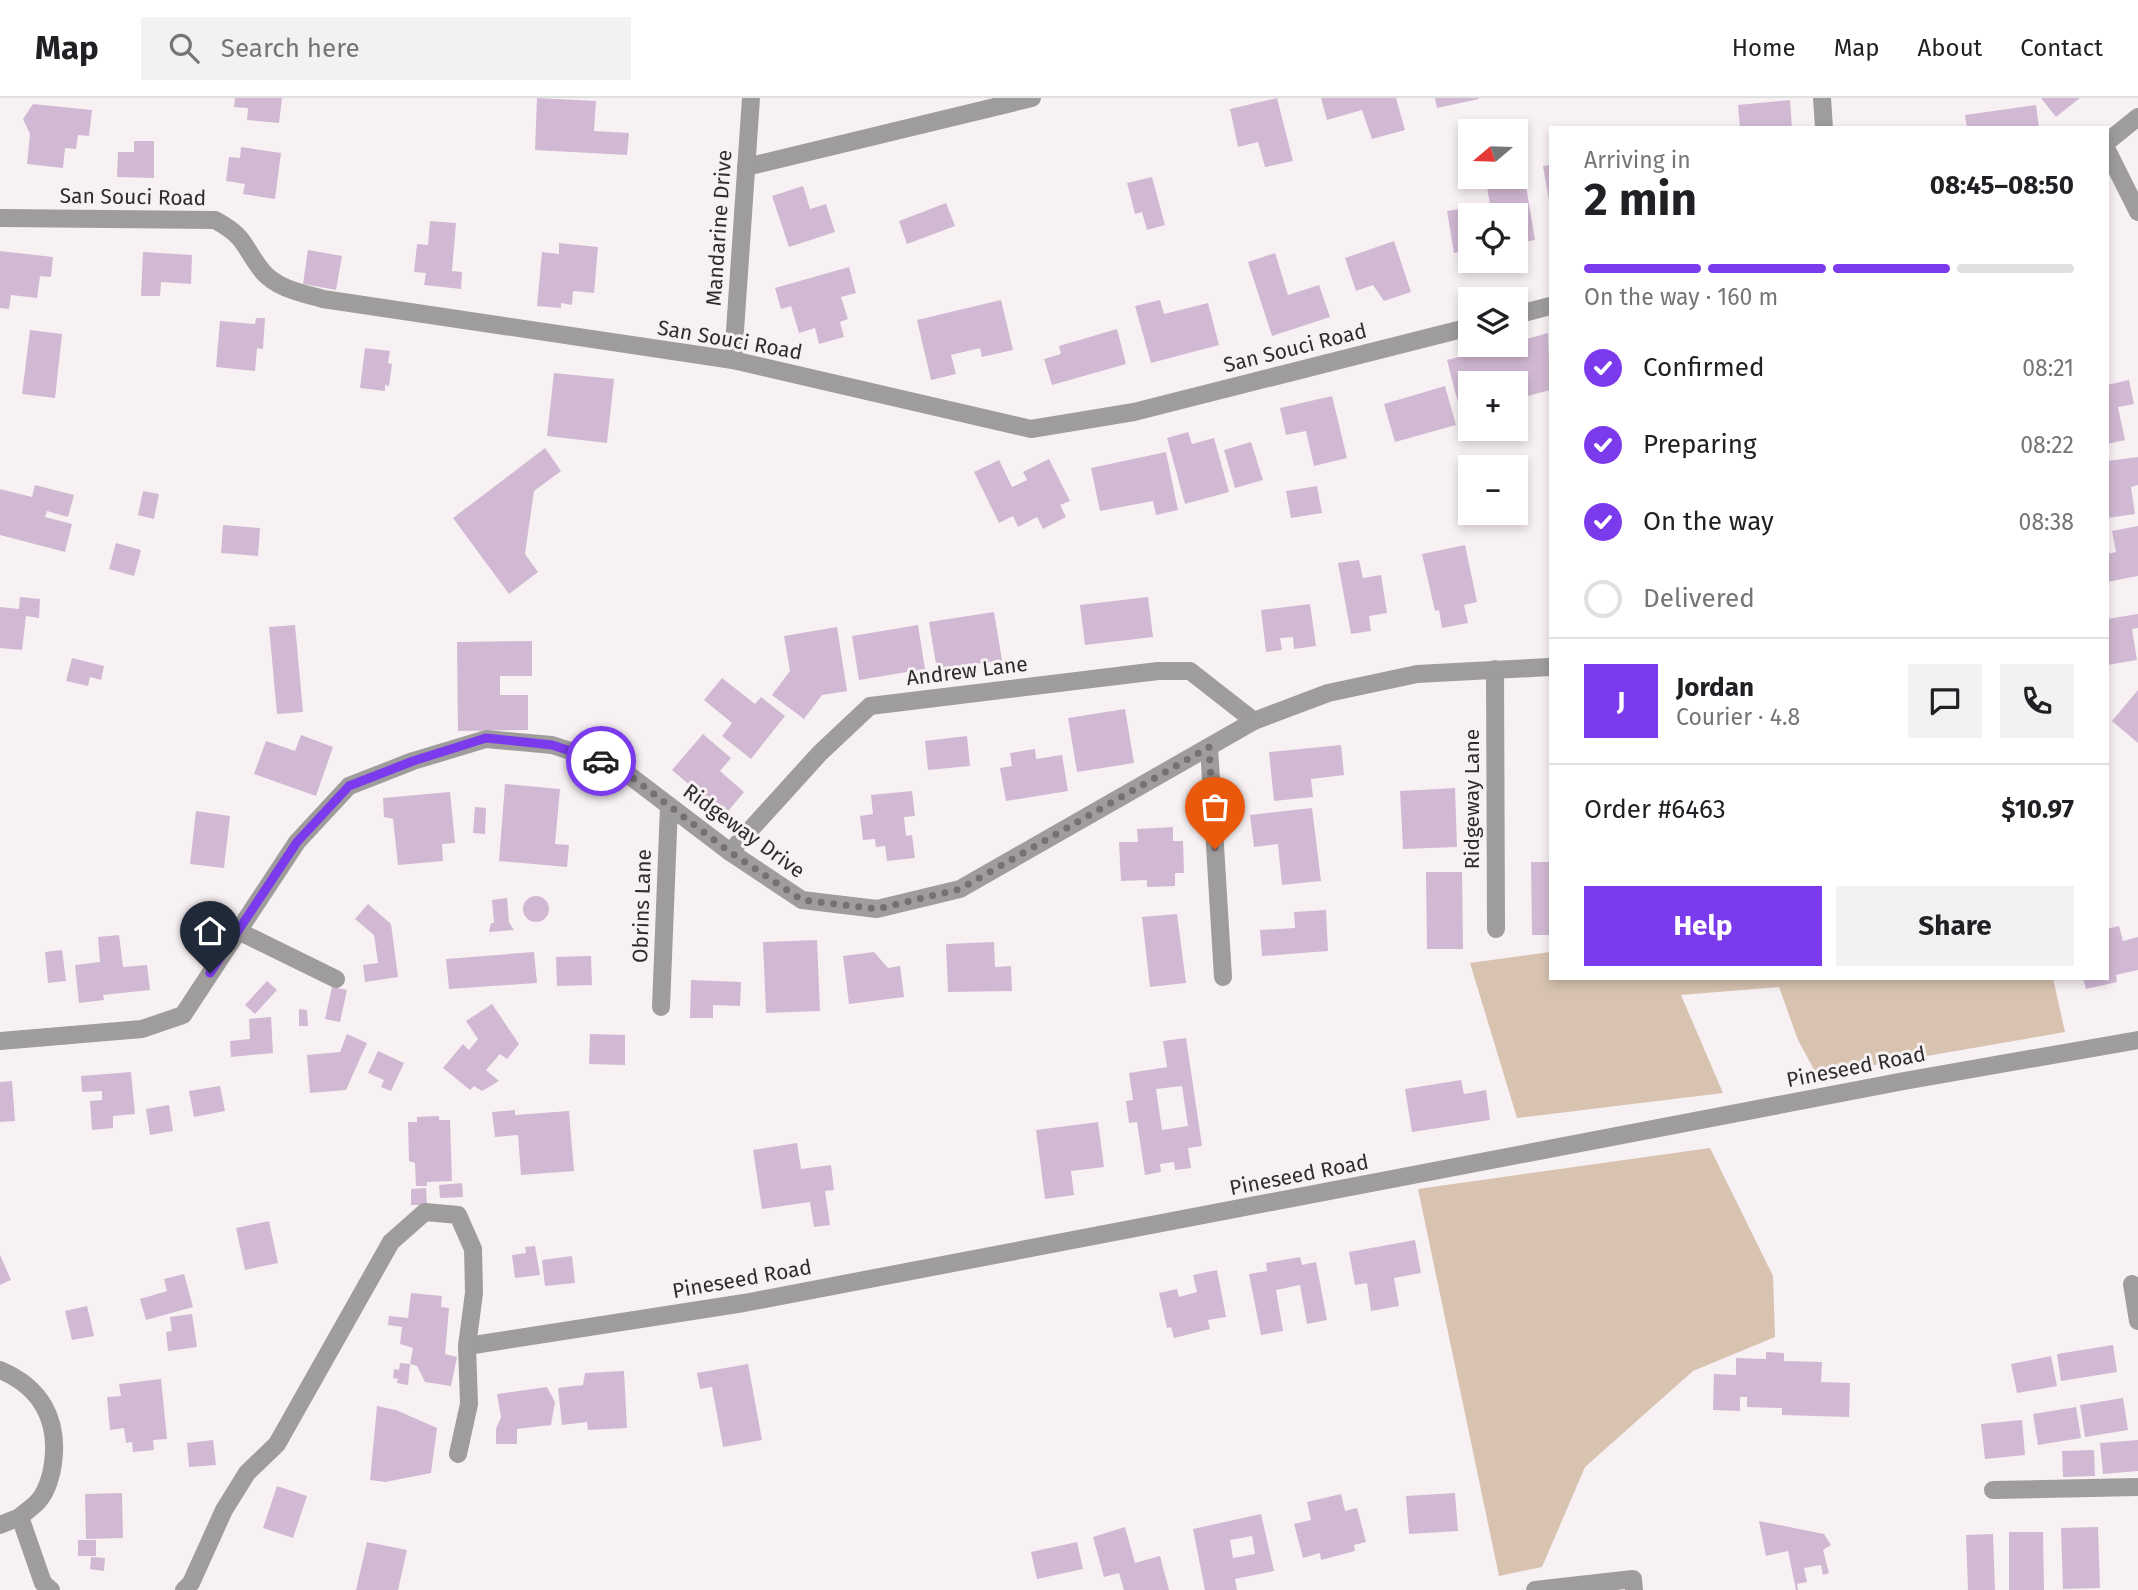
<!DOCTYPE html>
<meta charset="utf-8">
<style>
:root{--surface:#fff;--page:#f2f2f2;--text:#202124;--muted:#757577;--line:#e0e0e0;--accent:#7c3aed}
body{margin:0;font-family:"Fira Sans",sans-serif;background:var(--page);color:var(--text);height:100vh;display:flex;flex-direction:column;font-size:26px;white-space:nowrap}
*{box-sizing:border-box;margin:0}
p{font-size:23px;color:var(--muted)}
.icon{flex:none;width:38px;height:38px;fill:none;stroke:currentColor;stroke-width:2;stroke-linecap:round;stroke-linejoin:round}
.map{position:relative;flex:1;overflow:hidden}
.details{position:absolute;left:1549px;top:28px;width:560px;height:854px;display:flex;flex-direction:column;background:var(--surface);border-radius:0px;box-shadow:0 4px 10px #0003}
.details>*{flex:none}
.needle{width:46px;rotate:251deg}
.fabs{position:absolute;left:1458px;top:21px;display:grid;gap:14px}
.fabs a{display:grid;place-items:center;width:70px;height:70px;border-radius:0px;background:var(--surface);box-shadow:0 4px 10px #0003;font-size:35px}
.pin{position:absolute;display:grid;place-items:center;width:60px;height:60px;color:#fff;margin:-72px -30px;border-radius:50% 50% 50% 0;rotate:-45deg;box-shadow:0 0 7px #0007}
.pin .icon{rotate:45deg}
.courier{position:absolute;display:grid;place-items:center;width:70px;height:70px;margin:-35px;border:5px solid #7c3aed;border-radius:50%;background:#fff;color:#222;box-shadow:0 2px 9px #0007}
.summary em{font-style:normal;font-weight:700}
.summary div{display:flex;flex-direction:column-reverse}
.summary{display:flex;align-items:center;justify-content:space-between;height:119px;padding:0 35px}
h1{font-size:46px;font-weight:700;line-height:52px}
.bar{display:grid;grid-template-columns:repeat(4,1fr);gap:10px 7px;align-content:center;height:84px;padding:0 35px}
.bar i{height:9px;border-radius:5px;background:var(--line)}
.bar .selected{background:var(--accent)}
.bar p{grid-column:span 4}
.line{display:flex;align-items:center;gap:18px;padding:0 35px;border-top:2px solid var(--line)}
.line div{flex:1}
.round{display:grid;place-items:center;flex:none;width:74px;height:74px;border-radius:0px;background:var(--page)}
ol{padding:0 35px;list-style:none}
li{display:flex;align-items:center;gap:21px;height:77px}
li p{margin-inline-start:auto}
li .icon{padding:7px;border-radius:50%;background:var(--accent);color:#fff;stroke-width:4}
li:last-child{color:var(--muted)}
li i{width:38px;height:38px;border:4px solid var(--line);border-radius:50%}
.cta{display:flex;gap:14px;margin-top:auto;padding:14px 35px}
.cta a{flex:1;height:80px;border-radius:0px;background:var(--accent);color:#fff;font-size:28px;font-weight:700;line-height:80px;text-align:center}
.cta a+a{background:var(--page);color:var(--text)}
header{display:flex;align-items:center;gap:42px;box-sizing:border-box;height:98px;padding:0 35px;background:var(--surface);border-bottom:2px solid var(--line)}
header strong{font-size:33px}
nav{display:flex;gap:38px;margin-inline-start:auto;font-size:24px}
.search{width:490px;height:63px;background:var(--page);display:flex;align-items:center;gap:18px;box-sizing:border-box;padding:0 24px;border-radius:0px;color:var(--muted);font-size:26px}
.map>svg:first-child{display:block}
</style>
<header>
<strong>Map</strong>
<div class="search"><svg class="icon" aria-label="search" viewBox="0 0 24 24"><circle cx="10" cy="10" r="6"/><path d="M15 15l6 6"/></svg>Search here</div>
<nav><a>Home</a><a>Map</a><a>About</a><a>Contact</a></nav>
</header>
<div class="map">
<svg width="2138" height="1492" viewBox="0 0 2138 1492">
<rect width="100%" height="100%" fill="#f8f1f3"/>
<g fill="#d8c3b1">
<path d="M1550,854v26h503l12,54 -248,43 -19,-35 -19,-53 -98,8 42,98 -206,25 -47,-155z"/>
<path d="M1710,1050l63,128 2,61 -82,34 -108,96 -43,100 -43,9 -81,-387z"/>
</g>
<g fill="#d1b9d3" fill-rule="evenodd">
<path d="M235,0h47l-3,25 -32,-3 1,-12 -14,-1z"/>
<path d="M537,0l59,3 -2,30 35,2 -2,22 -92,-5z"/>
<path d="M1277,0l16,63 -28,6 -7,-25 -20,5 -8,-38z"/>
<path d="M1321,0h75l9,32 -33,9 -10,-29 -35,10z"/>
<path d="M1435,0h44v1l-42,9z"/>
<path d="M2041,0h39l-24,19z"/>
<path d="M1790,2l2,28h-52l-2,-23z"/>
<path d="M33,6l59,6 -3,26 -11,-1 -2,14 -11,-1 -2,20 -36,-4 3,-30 -7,-15z"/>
<path d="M2036,7l3,23h-72l-2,-13z"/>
<path d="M134,43h20v37l-37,-1 1,-25h16z"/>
<path d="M241,49l40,6 -6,46 -32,-5 2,-10 -19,-3 3,-24 11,1z"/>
<path d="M1550,67v35h-1l-6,-34z"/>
<path d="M1524,76l11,66 -19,3v-28h-46v35l-16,3 -7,-42 43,-6 -4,-25z"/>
<path d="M1152,79l13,48 -18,5 -5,-18 -7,2 -8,-31z"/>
<path d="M803,88l7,23 16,-5 9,28 -46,15 -17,-51z"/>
<path d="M946,105l9,23 -48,18 -8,-23z"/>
<path d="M430,123l26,2 -4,48 10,1 -1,17 -37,-4 2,-12 -12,-1 3,-28 11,1z"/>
<path d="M1394,143l17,51 -27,9 -11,-16 -17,6 -11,-33z"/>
<path d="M559,145l39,4 -4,46 -21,-2 -1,14 -11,-2v5l-24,-2 5,-54 17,2z"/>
<path d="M308,152l34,6 -6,34 -33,-6z"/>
<path d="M0,153l53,6 -2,20 -11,-1 -3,22 -26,-3 -2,14 -9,-1z"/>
<path d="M143,154l49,3 -1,29 -30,-2 -1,14h-19z"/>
<path d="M1275,155l13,42 31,-10 11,32 -58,19 -24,-74z"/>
<path d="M849,169l7,26 -15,4 7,22 -8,3 4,15 -25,7 -4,-16 -16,5 -8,-27 -10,3 -6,-21z"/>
<path d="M1001,202l12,50 -31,7 -2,-9 -29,7 5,19 -25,6 -14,-60z"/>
<path d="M1160,202l4,14 44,-11 11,42 -68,18 -16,-57z"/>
<path d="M256,220h9l-2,31 -6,-1 -2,23 -39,-4 4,-46 35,3z"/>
<path d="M1117,231l9,35 -74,21 -8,-26 17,-5 -2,-8z"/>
<path d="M30,232l32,4 -7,64 -33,-4z"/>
<path d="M1548,235l2,57 -34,9v-16h-46v29l-9,2 -14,-54 57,-15h12v-3z"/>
<path d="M365,250l25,3 -2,12 4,1 -3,22 -4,-1v6l-25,-3z"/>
<path d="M554,275l60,6 -7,64 -60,-7z"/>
<path d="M2129,282l5,24 -16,3 7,33 -18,4v-59z"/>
<path d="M1445,288l11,39 -61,17 -11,-38z"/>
<path d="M1332,298l15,62 -33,8 -8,-35 -20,4 -6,-27z"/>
<path d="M1188,334l4,12 22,-6 15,54 -44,12 -18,-66z"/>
<path d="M1251,344l12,38 -28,8 -11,-38z"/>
<path d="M545,350l16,23 -27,20 -9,63 13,18 -29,22 -56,-76z"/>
<path d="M1166,354l12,58 -22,5 -3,-14 -53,10 -9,-43z"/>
<path d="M2138,359v28l-7,2 4,27 -27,4 -1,-57z"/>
<path d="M1049,361l21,42 -10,4 6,12 -23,12 -6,-12 -19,10 -5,-11 -14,7 -25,-51 25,-12 13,27 15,-7 -4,-8z"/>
<path d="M35,387l39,10 -6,22 -21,-6 -2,6 27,7 -7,28 -65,-17v-46l32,8z"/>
<path d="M1317,388l5,27 -31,5 -5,-27z"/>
<path d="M143,393l16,3 -5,25 -16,-4z"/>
<path d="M223,427l37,3 -2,28 -37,-3z"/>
<path d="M2138,428v50l-31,6v-28l9,-2 -4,-21z"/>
<path d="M116,445l25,7 -7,26 -25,-7z"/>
<path d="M1465,447l12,57 -13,3 4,18 -26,5 -3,-18 -4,1 -13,-57z"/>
<path d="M1359,462l4,18 18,-3 6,38 -18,3 2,15 -20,3 -13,-71z"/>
<path d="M20,499l20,2 -1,19 -13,-2 -4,34 -22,-2v-41l19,2z"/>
<path d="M1148,499l5,40 -68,8 -5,-40z"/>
<path d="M1310,506l6,42 -22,3 -1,-12 -13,1 2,12 -16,2 -5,-42z"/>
<path d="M994,514l8,48 -65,10 -8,-48z"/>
<path d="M2138,516v14l-6,1 5,31 -30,5v-46z"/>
<path d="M295,527l8,87 -26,2 -8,-87z"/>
<path d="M918,527l7,44 -66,11 -7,-44z"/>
<path d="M837,529l10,64 -25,4 -18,24 -32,-24 18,-24 -6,-35z"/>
<path d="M532,543v35h-32v19h28v35l-70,1 -1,-89z"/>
<path d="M72,560l32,8 -3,14 -11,-3 -2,9 -22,-5z"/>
<path d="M722,580l33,26 6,-7 24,19 -34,43 -29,-23 10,-13 -28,-23z"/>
<path d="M2138,592v53l-26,-22z"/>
<path d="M1125,611l9,54 -57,9 -9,-54z"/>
<path d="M703,636l28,24 -11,13 24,21 -19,23 -53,-45z"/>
<path d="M301,637l32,12 -17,49 -62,-22 12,-33 29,10z"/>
<path d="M967,638l3,30 -42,4 -3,-29z"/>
<path d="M1341,647l3,30 -33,4 2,18 -39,4 -5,-49z"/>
<path d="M1035,651l1,10 26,-4 6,36 -62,10 -6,-33 12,-2 -2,-13z"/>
<path d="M505,686l55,5 -5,55 14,1 -2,22 -68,-6z"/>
<path d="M1455,690l2,59 -54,2 -3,-58z"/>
<path d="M912,693l3,25 -11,1 2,19 6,-1 3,23 -28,3 -2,-15 -9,1 -1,-8 -12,1 -3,-24 13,-2 -2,-19z"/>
<path d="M450,694l5,51 -13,1 1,17 -45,4 -5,-46 -9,-2 -1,-19z"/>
<path d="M475,709l11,1 -1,26 -12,-1z"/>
<path d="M1312,710l9,73 -39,4 -4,-41 -24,3 -4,-32z"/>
<path d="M196,713l34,5 -6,52 -34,-4z"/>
<path d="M1173,729v14h10l1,32h-9v13l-28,1v-7l-26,1 -2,-39h19l-1,-13z"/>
<path d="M1531,764h19v73h-18z"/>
<path d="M1426,774h36l1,77h-36z"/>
<circle cx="536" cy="811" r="13"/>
<path d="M507,800l2,24 5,8 -25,2 2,-9h3l-2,-23z"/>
<path d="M368,806l23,20 7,53 -33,5 -2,-17 15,-2 -4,-28 -19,-16z"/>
<path d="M1326,812l2,41 -66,5 -2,-26 35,-2 -1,-16z"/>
<path d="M1177,816l9,69 -36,4 -8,-70z"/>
<path d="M2119,828l4,15 15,-4v33l-22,5 1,7 -31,7 -3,-11h24v-49z"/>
<path d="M119,837l4,32 24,-2 3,25 -47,5 1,5 -25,3 -4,-38 25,-3 -2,-25z"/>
<path d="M817,842l3,71 -54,2 -3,-71z"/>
<path d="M994,844l1,25 16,-1 1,25 -64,1 -2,-48z"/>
<path d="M62,852l4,31 -18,2 -3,-31z"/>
<path d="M534,854l3,31 -88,6 -3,-30z"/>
<path d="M874,854l14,16 12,-2 4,31 -55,7 -6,-48z"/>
<path d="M591,858l1,29 -35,1 -1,-29z"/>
<path d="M691,882l50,2 -1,24 -27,-1v13h-23z"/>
<path d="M267,883l10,9 -22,24 -10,-9z"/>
<path d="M332,889l15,3 -7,32 -15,-3z"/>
<path d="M492,906l27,40 -12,15 -7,-5 -14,16 13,11 -17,10 -8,-5 -4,4 -27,-22 20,-24 6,6 9,-11 -12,-18z"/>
<path d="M299,911l8,1 1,16h-9z"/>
<path d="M271,919l2,36 -42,4 -1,-16 20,-2 -1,-20z"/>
<path d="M347,936l20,9 -21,47 -36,3 -3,-38 33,-3z"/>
<path d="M590,936l35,1v30l-36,-1z"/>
<path d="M1186,940l16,108 -14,2 3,20 -16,2 -1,-8 -14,2 1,8 -16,3 -8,-53 -8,1 -3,-22 7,-1 -4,-27 38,-6 -4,-26zM1182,988l6,40 -26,4 -6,-41z"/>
<path d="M378,953l26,12 -13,28 -10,-4 3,-7 -16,-7z"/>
<path d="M131,974l4,42 -22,2v12l-21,2 -2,-29 12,-1v-9l-20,1 -1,-16z"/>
<path d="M1461,982l3,14 22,-4 4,30 -78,12 -7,-43z"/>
<path d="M12,983l3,40 -15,1v-40z"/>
<path d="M220,988l5,25 -31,6 -5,-26z"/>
<path d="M169,1007l4,26 -23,4 -4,-26z"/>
<path d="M515,1012v5l54,-4 5,60 -53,4 -3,-40 -23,2 -3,-25z"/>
<path d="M439,1018v4h11l2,61 -25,1v4h-11l-1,-23 -6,-2 -1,-39h9v-5z"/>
<path d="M1098,1024l6,45 -33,4 3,24 -29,4 -9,-69z"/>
<path d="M797,1045l4,26 30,-4 3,25 -9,1 5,34 -16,2 -4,-25 -48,7 -9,-59z"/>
<path d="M462,1085l1,14 -23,1 -1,-13z"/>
<path d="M426,1090l1,17h-16v-16z"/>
<path d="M269,1123l9,42 -33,7 -9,-42z"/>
<path d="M1415,1142l6,33 -27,5 5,28 -28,5 -4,-28 -12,2 -6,-33z"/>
<path d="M535,1148l5,29 -25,3 -3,-23 14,-2 -1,-6z"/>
<path d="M0,1157l11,25 -11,5z"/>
<path d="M572,1158l3,27 -30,3 -3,-26z"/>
<path d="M1300,1159l2,8 14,-3 11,58 -20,4 -7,-39 -24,5 7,41 -22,4 -12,-61 18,-3 -1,-8z"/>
<path d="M1217,1172l9,47 -18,3 2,9 -36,9 -3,-11 -4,1 -8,-35 18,-4 2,8 18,-5 -4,-17z"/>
<path d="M184,1176l9,33 -47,13 -6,-21 27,-8 -3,-12z"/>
<path d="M411,1195l31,3 -1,11 8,1 -4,46 12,3 -6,29 -26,-4 -8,-16 -7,-2 3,-16 -13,-4 2,-17 -14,-2 1,-9 19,2z"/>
<path d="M87,1208l7,30 -22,4 -7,-29z"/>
<path d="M192,1216l5,33 -29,4 -2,-19 6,-1 -2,-14z"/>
<path d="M2113,1247l4,27 -56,9 -4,-27z"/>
<path d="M1766,1254l18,1v8l38,1 -1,20 29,1 -1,34 -67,-2v-7l-35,-1v-10h-7v14l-27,-1 1,-36 22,1v-17l30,1z"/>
<path d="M2051,1258l6,30 -40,7 -6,-29z"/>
<path d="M400,1265l10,1 -2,21 -11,-2 1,-4 -5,-1 1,-9 5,1z"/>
<path d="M748,1266l14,76 -39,7 -11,-60 -12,2 -3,-16z"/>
<path d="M624,1273l3,57 -39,2 -1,-8 -25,3 -4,-37 25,-3 2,-12z"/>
<path d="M161,1281l6,60 -14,1 1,10 -21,2 -1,-10 -6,1 -2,-15 -14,2 -3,-33 14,-1 -2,-12z"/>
<path d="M547,1289l8,15 -4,23 -34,4v15h-21v-15l5,-12 -4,-23z"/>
<path d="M2123,1300l5,32 -43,7 -5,-32z"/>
<path d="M377,1308l19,4 41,18 -6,45 -46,9 -15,-2z"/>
<path d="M2076,1309l5,31 -43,7 -5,-31z"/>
<path d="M2022,1322l3,35 -40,4 -4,-35z"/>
<path d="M213,1342l3,25 -27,2 -2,-24z"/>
<path d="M2138,1342v31l-35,3 -3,-31z"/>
<path d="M2094,1352l1,26 -32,1 -1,-26z"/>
<path d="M277,1388l30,10 -14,42 -30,-10z"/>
<path d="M122,1395l1,45 -37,1 -1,-45z"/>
<path d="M1455,1395l3,38 -49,3 -3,-38z"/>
<path d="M1341,1396l4,17 12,-3 9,34 -12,3 1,6 -34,9 -1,-7 -17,5 -9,-34 17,-4 -4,-18z"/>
<path d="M1261,1416l13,57 -39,8 2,11h-32l-12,-61zM1252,1438l3,18 -22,4 -3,-18z"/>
<path d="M1759,1423l65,13 7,11 -8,5 6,23 -6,2 -2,-10 -17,3 3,14 -10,2 1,6h-2l-8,-39 -22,5z"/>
<path d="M1125,1429l10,36 25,-7 9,34h-45l-5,-17 -15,4 -11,-40z"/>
<path d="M2098,1429l2,61 -37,1 -2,-61z"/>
<path d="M2009,1434h34l1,58h-35z"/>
<path d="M1993,1436l2,56h-27l-2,-55z"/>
<rect x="78" y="1442" width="18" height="16"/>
<path d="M367,1444l40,8 -9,40h-42z"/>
<path d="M1077,1444l6,27 -46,10 -6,-27z"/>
<path d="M91,1459l14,1 -1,13 -14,-2z"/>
</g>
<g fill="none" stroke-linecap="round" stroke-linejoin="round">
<g stroke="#9f9c9c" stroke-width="18">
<path d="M2107,52l31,62"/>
<path d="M746,69l286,-69"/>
<path d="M733,262l18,-262"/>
<path d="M1495,571l1,260"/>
<path d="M1209,649l14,230"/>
<path d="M730,754l90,-99 50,-47 288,-35h32l64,50"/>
<path d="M238,833l98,48"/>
<path d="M661,909l8,-201"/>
<path d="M0,943l142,-12 41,-14 114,-173 52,-56 64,-25 73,-22 66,6 65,21 113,86 72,48 75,9 83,-20 294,-168 74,-28 89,-19 133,-7"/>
<path d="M2132,1186l6,37"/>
<path d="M467,1248l277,-43 1160,-222 234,-41"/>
<path d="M0,1272c41,17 59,50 53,93 -1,11 -6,27 -13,36 -5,7 -14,12 -20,18"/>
<path d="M1993,1392l145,-3"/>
<path d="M0,1427l20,-8 23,66 8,7"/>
<path d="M184,1492l7,-7 33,-73 23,-37 30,-29 114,-202 34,-30 33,3 15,34 1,44 -7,53 2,58 -11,50"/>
<path d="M1535,1492l98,-11 1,11"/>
</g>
<g stroke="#9f9c9c" stroke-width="18">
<path d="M1822,0l2,30"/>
<path d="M2107,44l31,-25"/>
<path d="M0,120l215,2c33,18 27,26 48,52 15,17 39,21 60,27l410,61 298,69 103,-17 336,-85"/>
<path d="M1516,217l34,-9"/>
</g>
</g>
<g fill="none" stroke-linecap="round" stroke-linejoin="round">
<path stroke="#757172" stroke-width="7" stroke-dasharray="0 12.6" d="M601,663l16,5 113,86 72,48 75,9 83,-20 249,-142 6,102"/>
<path stroke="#7c3aed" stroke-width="9" d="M210,875l87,-131 52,-56 64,-25 73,-23 66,7 49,16"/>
</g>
<g text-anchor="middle" stroke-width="6" stroke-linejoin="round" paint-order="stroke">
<g font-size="21" fill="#2e2c2c" stroke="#f8f1f3">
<text transform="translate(133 99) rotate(1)" y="7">San Souci Road</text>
<text transform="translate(719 130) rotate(-86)" y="7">Mandarine Drive</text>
<text transform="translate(730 242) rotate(10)" y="7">San Souci Road</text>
<text transform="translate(1295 250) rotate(-14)" y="7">San Souci Road</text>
<text transform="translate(967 573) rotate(-7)" y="7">Andrew Lane</text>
<text transform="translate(1472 701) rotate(-90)" y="7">Ridgeway Lane</text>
<text transform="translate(744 733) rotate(36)" y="7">Ridgeway Drive</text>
<text transform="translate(642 808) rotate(-88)" y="7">Obrins Lane</text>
<text transform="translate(1856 969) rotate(-11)" y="7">Pineseed Road</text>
<text transform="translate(1299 1077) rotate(-11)" y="7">Pineseed Road</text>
<text transform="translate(742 1181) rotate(-10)" y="7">Pineseed Road</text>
</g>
</g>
</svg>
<div class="fabs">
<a><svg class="needle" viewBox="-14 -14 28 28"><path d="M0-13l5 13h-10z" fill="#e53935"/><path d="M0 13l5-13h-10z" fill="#757577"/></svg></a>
<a><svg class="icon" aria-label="locate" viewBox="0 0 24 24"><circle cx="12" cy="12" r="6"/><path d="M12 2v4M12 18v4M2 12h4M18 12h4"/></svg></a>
<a><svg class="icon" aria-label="layers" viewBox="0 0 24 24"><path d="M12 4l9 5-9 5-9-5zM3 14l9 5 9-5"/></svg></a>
<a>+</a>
<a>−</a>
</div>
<div class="pin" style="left:1215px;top:751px;background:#ea580c"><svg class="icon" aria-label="bag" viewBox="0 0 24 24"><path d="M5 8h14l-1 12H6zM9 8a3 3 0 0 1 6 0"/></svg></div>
<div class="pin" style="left:210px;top:875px;background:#1f2937"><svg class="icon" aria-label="home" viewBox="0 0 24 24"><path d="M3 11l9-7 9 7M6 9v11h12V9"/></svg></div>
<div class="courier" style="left:601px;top:663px"><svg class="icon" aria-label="car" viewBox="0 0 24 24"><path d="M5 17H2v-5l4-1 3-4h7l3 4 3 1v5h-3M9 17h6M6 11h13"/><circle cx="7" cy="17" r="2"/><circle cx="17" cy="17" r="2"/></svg></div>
<section class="details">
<div class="summary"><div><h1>2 min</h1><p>Arriving in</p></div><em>08:45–08:50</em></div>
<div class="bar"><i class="selected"></i><i class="selected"></i><i class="selected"></i><i></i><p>On the way · 160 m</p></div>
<ol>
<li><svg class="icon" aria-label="check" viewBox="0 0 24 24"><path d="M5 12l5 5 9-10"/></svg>Confirmed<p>08:21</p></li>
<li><svg class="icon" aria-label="check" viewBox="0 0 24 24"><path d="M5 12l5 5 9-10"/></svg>Preparing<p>08:22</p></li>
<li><svg class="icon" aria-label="check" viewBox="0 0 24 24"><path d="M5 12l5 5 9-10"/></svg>On the way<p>08:38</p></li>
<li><i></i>Delivered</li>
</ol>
<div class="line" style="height:126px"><b class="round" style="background:var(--accent);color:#fff">J</b><div><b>Jordan</b><p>Courier · 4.8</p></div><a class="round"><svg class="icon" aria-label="chat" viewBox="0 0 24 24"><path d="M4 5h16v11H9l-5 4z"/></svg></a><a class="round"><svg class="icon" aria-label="phone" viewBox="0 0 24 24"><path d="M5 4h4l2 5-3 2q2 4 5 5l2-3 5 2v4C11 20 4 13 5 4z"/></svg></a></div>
<div class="line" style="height:91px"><div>Order #6463</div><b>$10.97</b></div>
<div class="cta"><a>Help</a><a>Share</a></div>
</section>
</div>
